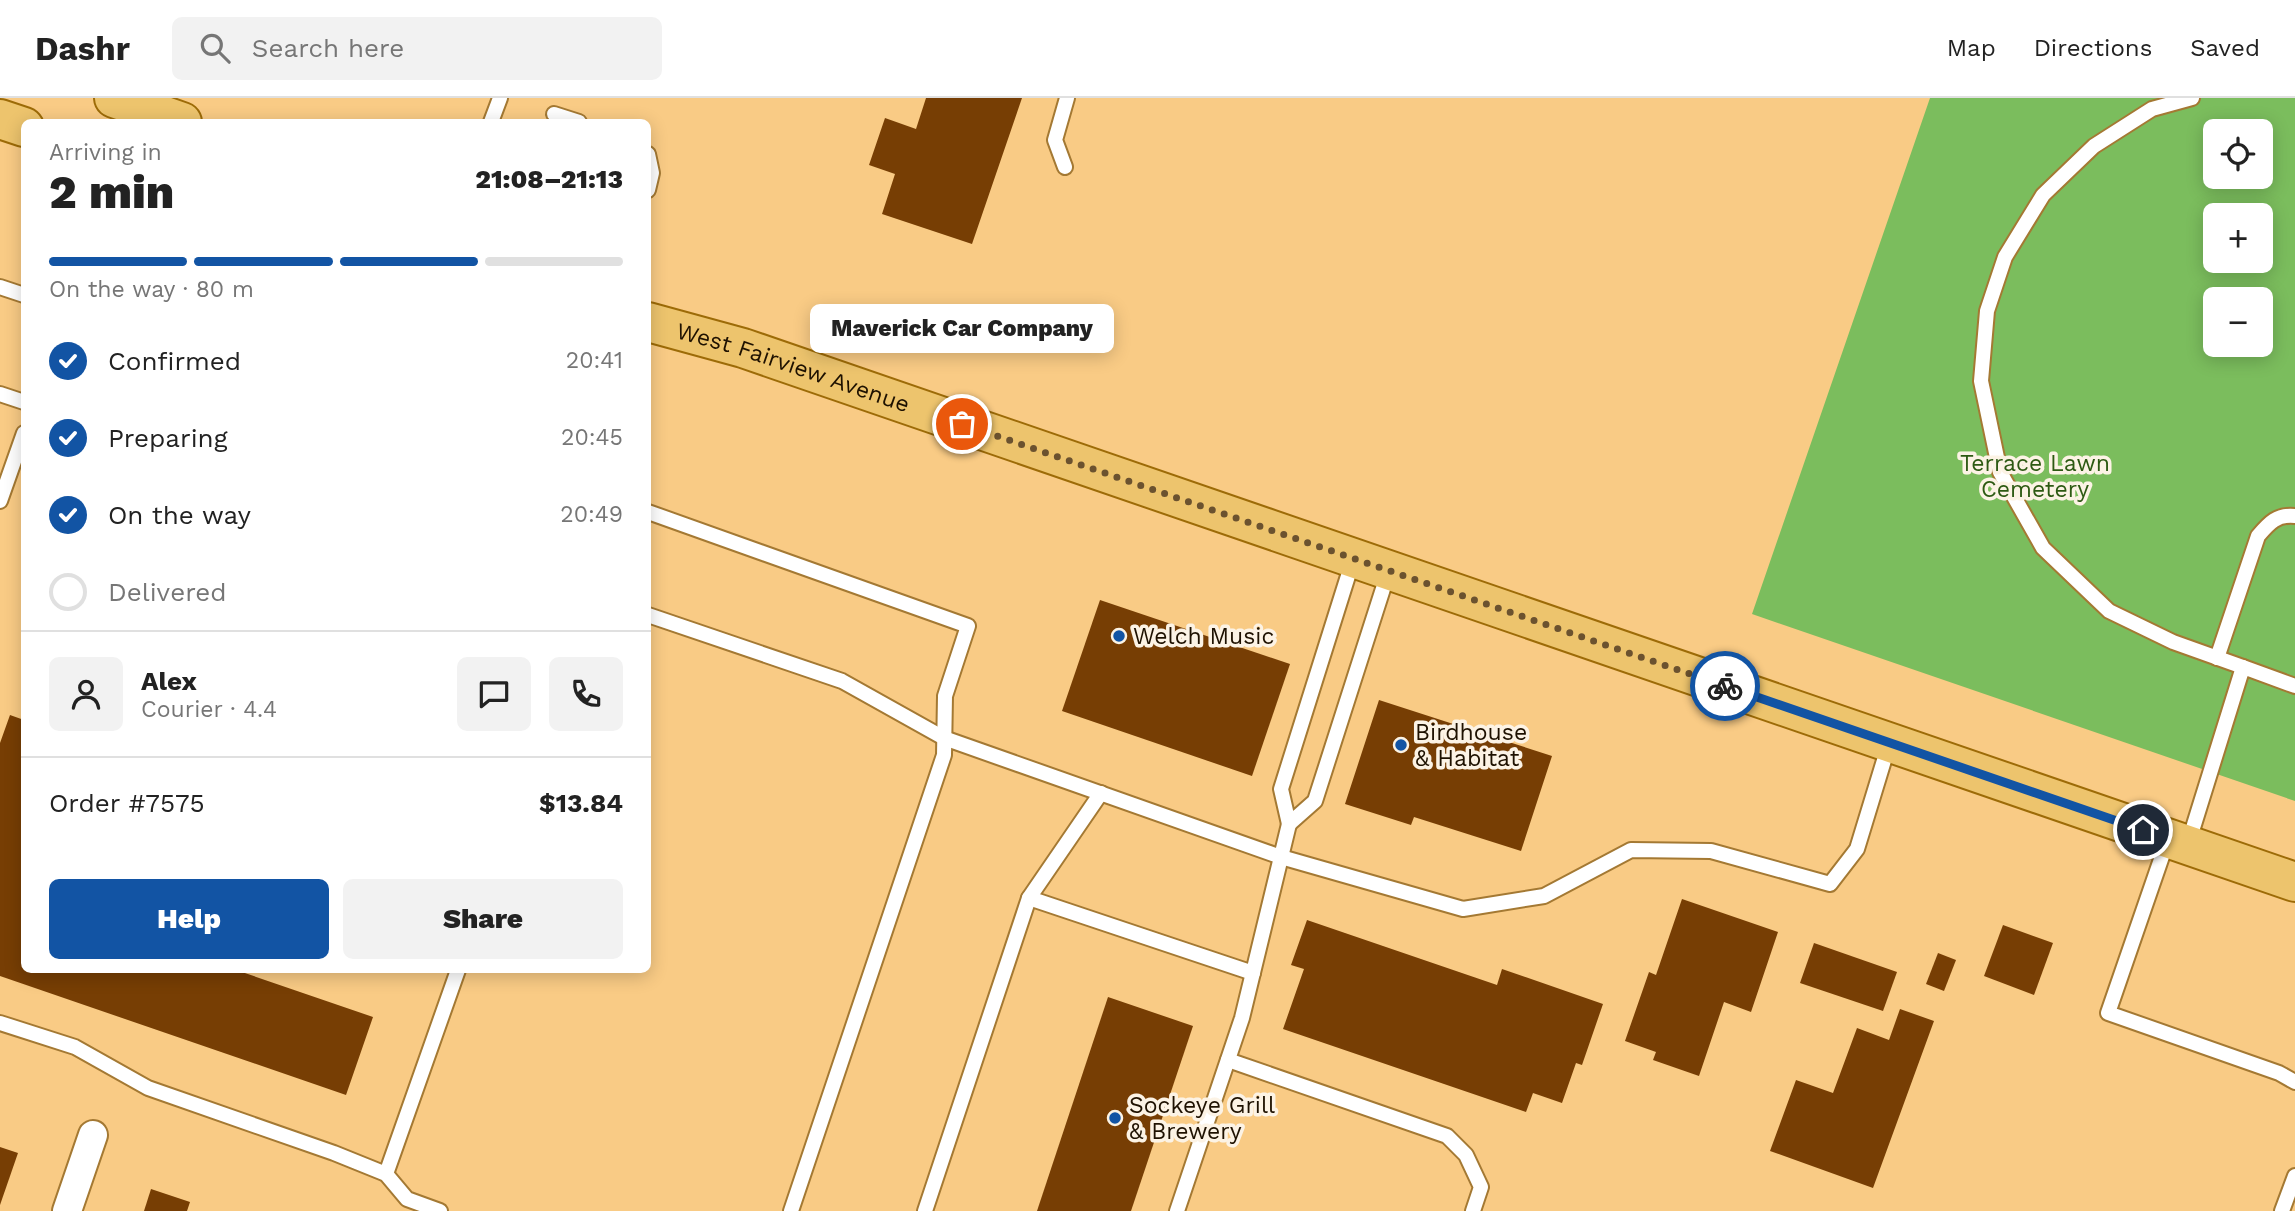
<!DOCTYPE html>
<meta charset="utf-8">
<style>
:root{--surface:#fff;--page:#f2f2f2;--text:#222;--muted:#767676;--line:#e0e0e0;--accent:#1254a4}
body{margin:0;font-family:"Work Sans",sans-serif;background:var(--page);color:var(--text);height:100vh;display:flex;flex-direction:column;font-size:26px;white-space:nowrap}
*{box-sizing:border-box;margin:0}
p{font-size:23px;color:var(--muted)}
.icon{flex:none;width:38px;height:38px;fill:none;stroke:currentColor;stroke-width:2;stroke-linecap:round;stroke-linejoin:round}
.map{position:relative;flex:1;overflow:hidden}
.sheet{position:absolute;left:21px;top:21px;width:630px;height:854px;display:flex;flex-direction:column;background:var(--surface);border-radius:10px;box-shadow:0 4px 18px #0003}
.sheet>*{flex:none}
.fabs{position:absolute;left:2203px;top:21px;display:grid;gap:14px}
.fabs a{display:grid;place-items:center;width:70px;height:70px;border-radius:10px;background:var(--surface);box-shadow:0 4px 18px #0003;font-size:35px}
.pin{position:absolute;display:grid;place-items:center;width:60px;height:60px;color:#fff;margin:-30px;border:4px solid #fff;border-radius:50%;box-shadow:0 2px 7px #0007}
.courier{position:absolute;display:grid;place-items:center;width:70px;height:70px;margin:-35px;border:5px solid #1254a4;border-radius:50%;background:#fff;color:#222;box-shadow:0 2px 9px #0007}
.bubble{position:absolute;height:49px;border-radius:10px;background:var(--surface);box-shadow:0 4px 18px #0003;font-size:23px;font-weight:800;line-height:49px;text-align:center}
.overview em{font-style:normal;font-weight:800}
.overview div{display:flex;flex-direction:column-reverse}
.overview{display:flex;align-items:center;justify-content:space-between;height:119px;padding:0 28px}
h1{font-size:46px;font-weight:800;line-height:52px}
.bar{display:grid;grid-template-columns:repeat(4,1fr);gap:10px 7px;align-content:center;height:84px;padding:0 28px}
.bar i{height:9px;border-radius:5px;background:var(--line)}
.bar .active{background:var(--accent)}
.bar p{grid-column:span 4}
.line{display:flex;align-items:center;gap:18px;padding:0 28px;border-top:2px solid var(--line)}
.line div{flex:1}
.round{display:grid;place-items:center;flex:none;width:74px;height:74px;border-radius:10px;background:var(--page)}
ol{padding:0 28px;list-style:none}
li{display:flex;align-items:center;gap:21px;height:77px}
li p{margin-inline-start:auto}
li .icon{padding:7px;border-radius:50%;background:var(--accent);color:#fff;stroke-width:4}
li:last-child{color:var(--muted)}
li i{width:38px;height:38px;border:4px solid var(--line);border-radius:50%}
.cta{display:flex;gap:14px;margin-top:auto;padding:14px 28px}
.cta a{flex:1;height:80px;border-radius:10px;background:var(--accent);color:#fff;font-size:28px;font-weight:800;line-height:80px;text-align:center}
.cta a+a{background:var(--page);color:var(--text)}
header{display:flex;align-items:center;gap:42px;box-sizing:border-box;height:98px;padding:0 35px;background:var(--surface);border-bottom:2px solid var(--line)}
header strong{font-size:33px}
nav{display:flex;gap:38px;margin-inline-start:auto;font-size:24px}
.search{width:490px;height:63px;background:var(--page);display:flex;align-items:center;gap:18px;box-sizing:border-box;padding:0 24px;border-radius:10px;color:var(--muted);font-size:26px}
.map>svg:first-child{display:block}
</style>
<header>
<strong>Dashr</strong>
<div class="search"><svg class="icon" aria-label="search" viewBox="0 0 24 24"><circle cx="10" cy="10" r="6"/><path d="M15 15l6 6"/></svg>Search here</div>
<nav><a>Map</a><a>Directions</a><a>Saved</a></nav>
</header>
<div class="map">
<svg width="2295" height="1113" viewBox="0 0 2295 1113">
<rect width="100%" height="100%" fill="#f9cb85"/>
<path fill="#7bbd5d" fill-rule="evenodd" d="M1930,0h365v703l-543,-187zM2216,33h45v46h-45zM2216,117h45v46h-45zM2216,201h45v46h-45z"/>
<g fill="#773e04">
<path d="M926,0h96l-50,146 -90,-30 13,-40 -26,-9 16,-47 31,11z"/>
<path d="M1100,502l190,64 -38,112 -190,-65z"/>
<path d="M1379,602l173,56 -31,95 -107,-34 -3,8 -66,-21z"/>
<path d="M10,617l14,5v250h212l137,47 -27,78 -346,-119v-233z"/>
<path d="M1682,801l96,33 -27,80 -27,-10 -25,74 -46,-16 3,-8 -31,-11 24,-69 7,3z"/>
<path d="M1307,822l190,65 5,-16 101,35 -21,61 -6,-2 -14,40 -29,-10 -7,19 -243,-83 21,-60 -13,-4z"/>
<path d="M2003,827l50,18 -19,52 -50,-19z"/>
<path d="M1814,845l83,29 -14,39 -83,-28z"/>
<path d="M1938,855l18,7 -12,31 -18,-7z"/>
<path d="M1108,899l85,29 -62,185h-94z"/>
<path d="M1900,911l34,12 -61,167 -103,-37 26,-71 37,13 24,-65 32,12z"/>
<path d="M0,1049l18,6 -18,52z"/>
<path d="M151,1091l39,13 -3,9h-43z"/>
</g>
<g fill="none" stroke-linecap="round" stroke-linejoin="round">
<defs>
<g id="service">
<path d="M2192,0l-40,11 -58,37 -51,49 -38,62 -18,54 -6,70 19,91 43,76 66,63 64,31 70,25"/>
<path d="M554,16l25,8"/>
<path d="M491,24l9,-24"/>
<path d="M648,56l4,19 -4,17"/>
<path d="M1065,69l-10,-27 12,-42"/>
<path d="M0,189l24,8"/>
<path d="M0,296l24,8"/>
<path d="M0,403l24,-68"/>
<path d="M648,414l320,114 -23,70 -1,59 -153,456"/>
<path d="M1353,462l-72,229 8,35 26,-23 74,-231"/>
<path d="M648,517l194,66 102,57 337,119 182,52 81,-13 87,-46 80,1 119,33 27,-35 32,-105"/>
<path d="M2217,560l41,-122c11,-13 19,-22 37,-20"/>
<path d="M2168,741l-60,174 171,60 16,9"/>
<path d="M2188,746l55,-177 52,19"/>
<path d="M1029,800l224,75"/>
<path d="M0,925l75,24 73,41 186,65 52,21 21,25 33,12"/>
<path d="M1228,962l219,76 19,19 15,32 -8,24"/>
<path d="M386,1076l72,-204"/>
<path d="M925,1113l104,-313 72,-105"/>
<path d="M1177,1113l65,-193 47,-194"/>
<path d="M2282,1113l13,-35"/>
</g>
<path id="minor" d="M67,1113l26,-76"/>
<g id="primary">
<path d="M114,0l68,24"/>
<path d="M0,21l24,8"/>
<path id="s1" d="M648,224l95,26 1552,534"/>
</g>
</defs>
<use href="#service" stroke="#a47933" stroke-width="18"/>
<use href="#minor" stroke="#a47933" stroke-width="32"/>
<use href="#primary" stroke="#9d6b07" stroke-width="42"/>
<use href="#service" stroke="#fff" stroke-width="14"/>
<use href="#minor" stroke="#fff" stroke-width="28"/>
<use href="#primary" stroke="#edc46d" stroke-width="38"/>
</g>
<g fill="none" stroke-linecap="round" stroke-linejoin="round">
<path stroke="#6b522f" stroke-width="7" stroke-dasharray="0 12.6" d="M962,326l763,262"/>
<path stroke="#1254a4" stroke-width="9" d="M1725,588l418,144"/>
</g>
<g fill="#1254a4" stroke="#fcf3e5" stroke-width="2.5">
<circle cx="1119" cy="538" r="7"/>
<circle cx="1401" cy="647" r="7"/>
<circle cx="1115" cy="1020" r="7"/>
</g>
<g text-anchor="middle" stroke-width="7" stroke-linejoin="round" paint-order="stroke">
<g font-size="23" fill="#1e1100" stroke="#fcf3e5">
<text dy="8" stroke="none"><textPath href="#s1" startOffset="152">West Fairview Avenue</textPath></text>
</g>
<g font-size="23" fill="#2d5a13" stroke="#fcf3e5">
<text x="2035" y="373">Terrace Lawn<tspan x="2035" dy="26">Cemetery</tspan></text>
</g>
<g font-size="23" fill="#1e1100" stroke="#fcf3e5" text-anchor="start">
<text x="1133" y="546">Welch Music</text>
<text x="1415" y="642">Birdhouse<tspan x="1415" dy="26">&amp; Habitat</tspan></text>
<text x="1129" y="1015">Sockeye Grill<tspan x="1129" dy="26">&amp; Brewery</tspan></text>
</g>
</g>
</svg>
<div class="fabs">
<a><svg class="icon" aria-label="locate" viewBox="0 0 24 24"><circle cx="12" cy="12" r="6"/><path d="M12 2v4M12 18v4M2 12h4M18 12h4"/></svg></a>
<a>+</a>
<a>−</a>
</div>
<div class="pin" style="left:962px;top:326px;background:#ea580c"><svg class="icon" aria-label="bag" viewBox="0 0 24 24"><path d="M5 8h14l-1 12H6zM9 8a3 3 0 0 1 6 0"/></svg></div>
<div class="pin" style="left:2143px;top:732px;background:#1f2937"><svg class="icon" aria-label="home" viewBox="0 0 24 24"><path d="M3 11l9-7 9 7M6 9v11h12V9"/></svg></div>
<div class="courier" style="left:1725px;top:588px"><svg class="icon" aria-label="bike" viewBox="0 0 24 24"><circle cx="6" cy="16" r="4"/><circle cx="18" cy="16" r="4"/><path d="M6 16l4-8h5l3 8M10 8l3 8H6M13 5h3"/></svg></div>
<div class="bubble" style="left:810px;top:206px;width:304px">Maverick Car Company</div>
<section class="sheet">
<div class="overview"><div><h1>2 min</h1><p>Arriving in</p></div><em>21:08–21:13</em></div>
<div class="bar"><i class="active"></i><i class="active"></i><i class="active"></i><i></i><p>On the way · 80 m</p></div>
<ol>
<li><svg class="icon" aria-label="check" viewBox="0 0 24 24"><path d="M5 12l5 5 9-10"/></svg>Confirmed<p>20:41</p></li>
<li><svg class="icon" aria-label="check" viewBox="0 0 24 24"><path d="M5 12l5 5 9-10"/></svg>Preparing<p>20:45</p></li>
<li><svg class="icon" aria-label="check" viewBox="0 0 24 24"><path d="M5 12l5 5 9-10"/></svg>On the way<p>20:49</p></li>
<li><i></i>Delivered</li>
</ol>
<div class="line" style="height:126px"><a class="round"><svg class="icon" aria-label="person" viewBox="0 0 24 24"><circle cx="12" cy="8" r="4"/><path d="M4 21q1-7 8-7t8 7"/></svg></a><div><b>Alex</b><p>Courier · 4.4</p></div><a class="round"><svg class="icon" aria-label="chat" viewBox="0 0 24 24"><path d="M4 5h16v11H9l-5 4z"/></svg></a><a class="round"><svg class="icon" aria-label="phone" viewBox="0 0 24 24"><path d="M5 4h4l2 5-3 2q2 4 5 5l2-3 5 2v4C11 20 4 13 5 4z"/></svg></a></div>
<div class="line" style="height:91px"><div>Order #7575</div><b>$13.84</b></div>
<div class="cta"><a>Help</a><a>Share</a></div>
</section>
</div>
